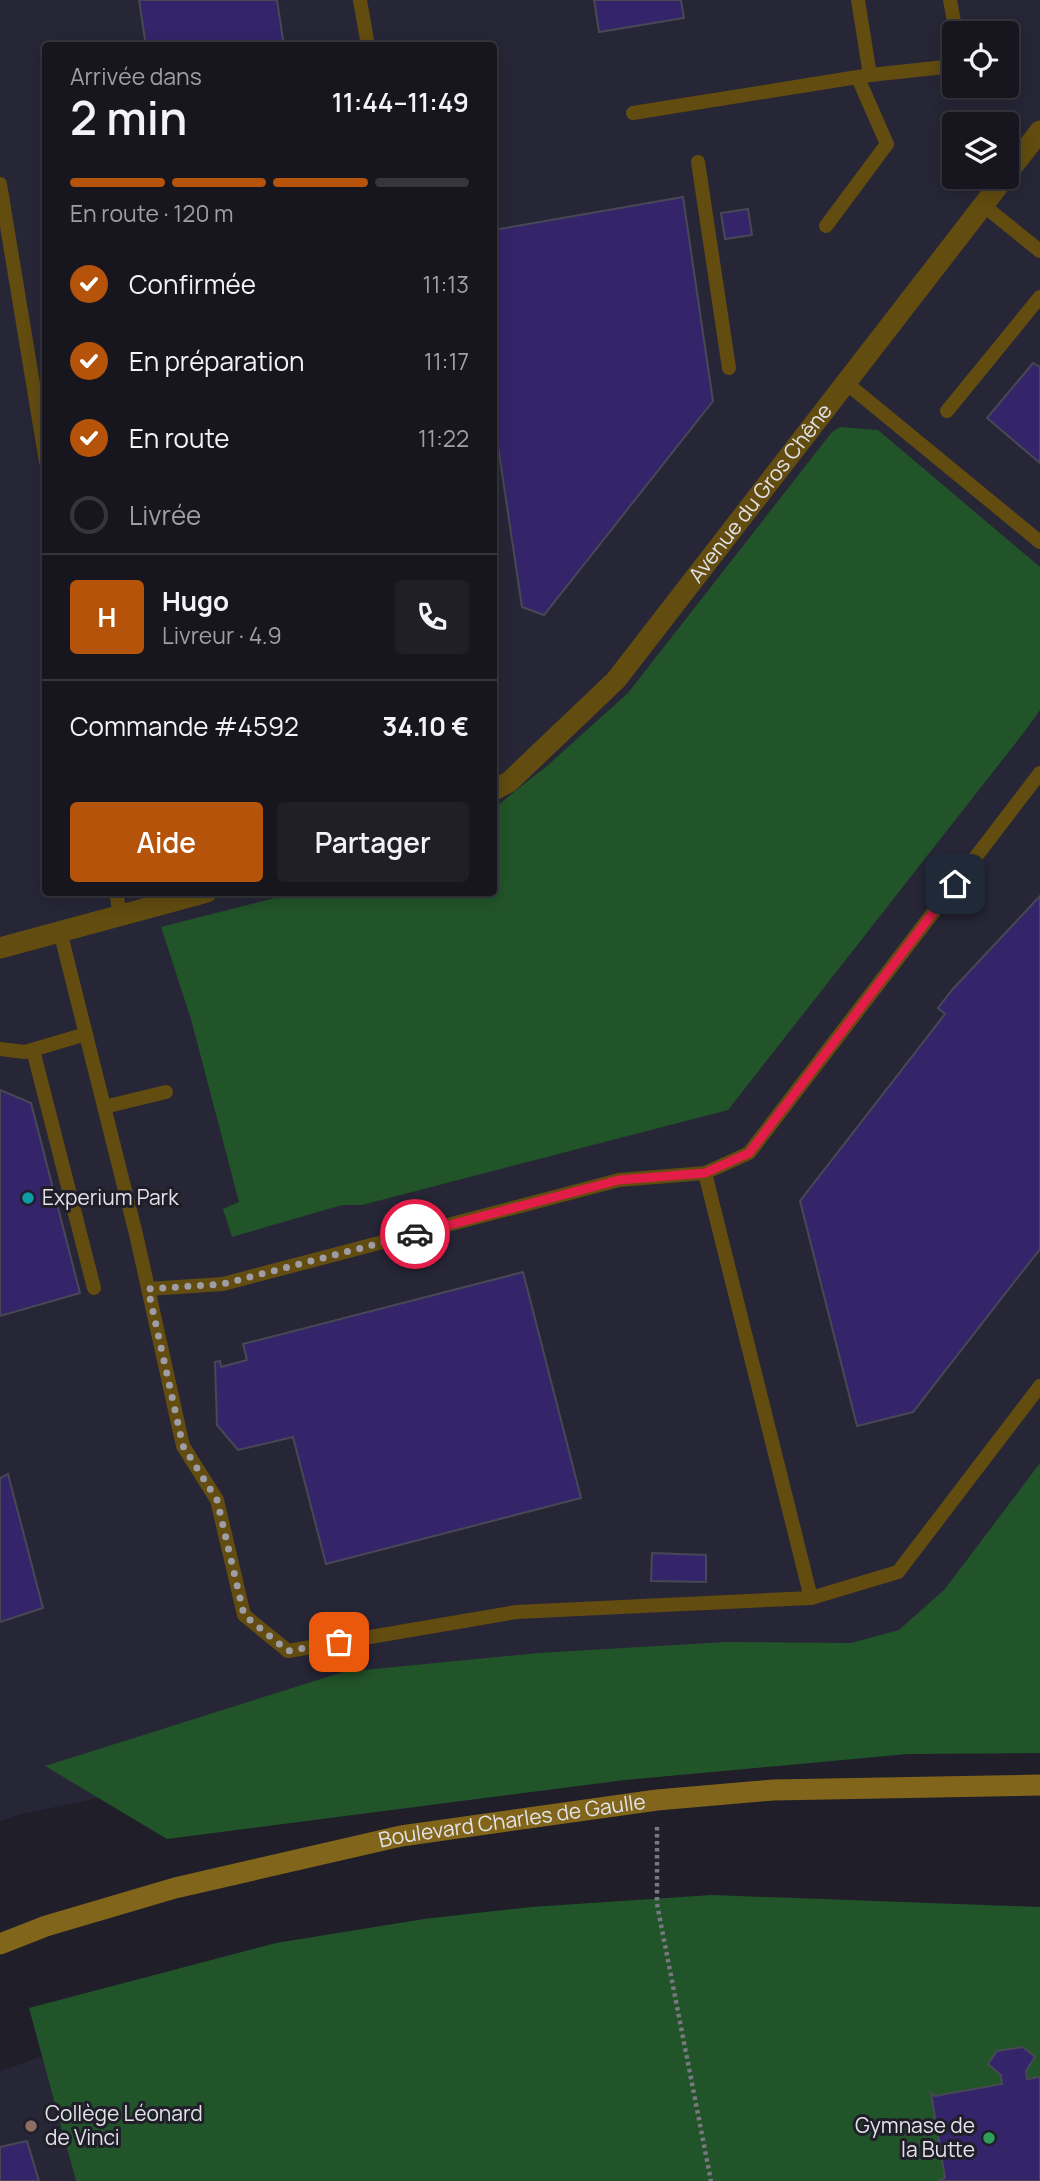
<!DOCTYPE html>
<html lang="fr">
<meta charset="utf-8">
<style>
:root{--surface:#17161f;--page:#201f28;--text:#f1f3f6;--muted:#9e9fa4;--line:#36353d;--accent:#b45309}
body{margin:0;font-family:Manrope,sans-serif;background:var(--page);color:var(--text);height:100vh;display:flex;flex-direction:column;font-size:26px;white-space:nowrap}
*{box-sizing:border-box;margin:0}
p{font-size:23px;color:var(--muted)}
.icon{flex:none;width:38px;height:38px;fill:none;stroke:currentColor;stroke-width:2;stroke-linecap:round;stroke-linejoin:round}
.map{position:relative;flex:1;overflow:hidden}
.drawer{position:absolute;left:42px;top:42px;width:455px;height:854px;display:flex;flex-direction:column;background:var(--surface);border-radius:7px;box-shadow:0 4px 18px #0003,0 0 0 2px var(--line)}
.drawer>*{flex:none}
.fabs{position:absolute;left:942px;top:21px;display:grid;gap:14px}
.fabs a{display:grid;place-items:center;width:77px;height:77px;border-radius:7px;background:var(--surface);box-shadow:0 4px 18px #0003,0 0 0 2px var(--line);font-size:35px}
.pin{position:absolute;display:grid;place-items:center;width:60px;height:60px;color:#fff;margin:-30px;border-radius:14px;box-shadow:0 4px 10px #0006}
.courier{position:absolute;display:grid;place-items:center;width:70px;height:70px;margin:-35px;border:5px solid #e11d48;border-radius:50%;background:#fff;color:#222;box-shadow:0 2px 9px #0007}
.overview em{font-style:normal;font-weight:600}
.overview div{display:flex;flex-direction:column-reverse}
.overview{display:flex;align-items:center;justify-content:space-between;height:119px;padding:0 28px}
h1{font-size:46px;font-weight:600;line-height:52px}
.bar{display:grid;grid-template-columns:repeat(4,1fr);gap:10px 7px;align-content:center;height:84px;padding:0 28px}
.bar i{height:9px;border-radius:5px;background:var(--line)}
.bar .current{background:var(--accent)}
.bar p{grid-column:span 4}
.line{display:flex;align-items:center;gap:18px;padding:0 28px;border-top:2px solid var(--line)}
.line div{flex:1}
.round{display:grid;place-items:center;flex:none;width:74px;height:74px;border-radius:7px;background:var(--page)}
ol{padding:0 28px;list-style:none}
li{display:flex;align-items:center;gap:21px;height:77px}
li p{margin-inline-start:auto}
li .icon{padding:7px;border-radius:50%;background:var(--accent);color:#fff;stroke-width:4}
li:last-child{color:var(--muted)}
li i{width:38px;height:38px;border:4px solid var(--line);border-radius:50%}
.cta{display:flex;gap:14px;margin-top:auto;padding:14px 28px}
.cta a{flex:1;height:80px;border-radius:7px;background:var(--accent);color:#fff;font-size:28px;font-weight:600;line-height:80px;text-align:center}
.cta a+a{background:var(--page);color:var(--text)}
.map>svg:first-child{display:block}
</style>
<div class="map">
<svg width="1040" height="2181" viewBox="0 0 1040 2181">
<rect width="100%" height="100%" fill="#1f1e29"/>
<g fill="#272637" fill-rule="evenodd">
<path d="M0,0h1040v1610l-815,161 -203,43 -22,7zM954,33h52v53h-52zM46,46h448v846h-448zM954,124h52v53h-52z"/>
<path d="M43,2056l33,125h-76v-110z"/>
</g>
<g fill="#225429">
<path d="M840,427l38,3 162,137v143l-15,21 -297,379 -366,95h-20l-110,32 -9,-28 16,-7 -48,-183 -30,-92 133,-34 200,-1v-84l54,-43 80,-72 204,-261z"/>
<path d="M1040,1463v290l-132,1 -283,26 -458,59 -122,-73 298,-94 196,-19 187,-11 125,1 48,-13 46,-41z"/>
<path d="M712,1895l328,12v274h-964l-47,-173 247,-65 148,-24 107,-12z"/>
</g>
<g fill="#34256b" stroke="#484854" stroke-width="2">
<path d="M139,0h138l7,46h-138z"/>
<path d="M594,0h87l3,18 -85,14z"/>
<path d="M683,197l30,204 -169,214 -22,-8 -28,-188v-189z"/>
<path d="M748,209l4,26 -27,4 -4,-26z"/>
<path d="M1033,363l7,4v96l-53,-45z"/>
<path d="M1040,896v353l-127,163 -56,14 -57,-225 145,-187 -7,-6 14,-18z"/>
<path d="M0,1090l31,13 49,190 -80,23z"/>
<path d="M523,1272l58,226 -255,66 -33,-127 -55,13 -21,-25 -2,-63 5,-1 1,6 26,-7 -4,-16z"/>
<path d="M8,1474l35,134 -43,14v-144z"/>
<path d="M652,1553l54,2v27l-55,-1z"/>
<path d="M1023,2047l12,10 -9,14 1,8 13,-2v104h-102l7,-3 -14,-85 4,3 67,-12 -1,-9 -13,-11 9,-13z"/>
<path d="M27,2141l12,40h-39v-34z"/>
</g>
<g fill="none" stroke-linecap="round" stroke-linejoin="round">
<path stroke="#787881" stroke-width="4.5" stroke-dasharray="3.5 3.5" stroke-linecap="butt" d="M657,1827v77l54,277"/>
<g stroke="#624c10" stroke-width="14">
<path d="M360,0l8,46"/>
<path d="M858,0l12,75"/>
<path d="M950,0l6,33"/>
<path d="M633,113l237,-38 84,-9"/>
<path d="M698,162l31,206"/>
<path d="M0,184l46,278"/>
<path d="M983,205l57,46"/>
<path d="M826,226l61,-82 -29,-66"/>
<path d="M845,382l195,160"/>
<path d="M947,411l93,-114"/>
<path d="M116,892l4,23"/>
<path d="M60,931l76,303 47,212 34,54 27,115 44,36 228,-39 295,-14 87,-26 142,-186"/>
<path d="M0,1049l25,3 61,-18"/>
<path d="M33,1050l61,238"/>
<path d="M104,1107l62,-15"/>
<path d="M705,1173l106,425"/>
<path d="M148,1289l75,-5 396,-104 86,-7 44,-20 291,-380"/>
</g>
<g stroke="#624c10" stroke-width="21">
<path d="M1006,175l34,-44"/>
<path id="s1" d="M494,790l15,-8 107,-102 389,-503"/>
<path d="M0,948l207,-56"/>
</g>
<path stroke="#81651b" stroke-width="21" id="s2" d="M0,1944l46,-18 129,-38 226,-52 256,-36 116,-10 267,-5"/>
</g>
<g fill="none" stroke-linecap="round" stroke-linejoin="round">
<path stroke="#9e9da6" stroke-width="7" stroke-dasharray="0 12.6" d="M339,1642l-51,9 -44,-36 -27,-115 -34,-54 -35,-157 75,-5 192,-50"/>
<path stroke="#e11d48" stroke-width="9" d="M415,1234l204,-54 86,-7 44,-20 206,-269"/>
</g>
<circle fill="#0f9aa8" stroke="#1f1e29" stroke-width="2.5" cx="28" cy="1198" r="7"/>
<circle fill="#8d6e63" stroke="#1f1e29" stroke-width="2.5" cx="31" cy="2126" r="7"/>
<circle fill="#2e9e5b" stroke="#1f1e29" stroke-width="2.5" cx="989" cy="2138" r="7"/>
<g text-anchor="middle" stroke-width="6" stroke-linejoin="round" paint-order="stroke">
<g font-size="21" fill="#e2e2e9" stroke="#1f1e29">
<text dy="7" stroke="none"><textPath href="#s1" startOffset="401">Avenue du Gros Chêne</textPath></text>
<text dy="7" stroke="none"><textPath href="#s2" startOffset="528">Boulevard Charles de Gaulle</textPath></text>
</g>
<g font-size="21" fill="#e2e2e9" stroke="#1f1e29" text-anchor="start">
<text x="42" y="1205">Experium Park</text>
<text x="45" y="2121">Collège Léonard<tspan x="45" dy="24">de Vinci</tspan></text>
<text x="975" y="2133" text-anchor="end">Gymnase de<tspan x="975" dy="24">la Butte</tspan></text>
</g>
</g>
</svg>
<div class="fabs">
<a><svg class="icon" aria-label="locate" viewBox="0 0 24 24"><circle cx="12" cy="12" r="6"/><path d="M12 2v4M12 18v4M2 12h4M18 12h4"/></svg></a>
<a><svg class="icon" aria-label="layers" viewBox="0 0 24 24"><path d="M12 4l9 5-9 5-9-5zM3 14l9 5 9-5"/></svg></a>
</div>
<div class="pin" style="left:339px;top:1642px;background:#ea580c"><svg class="icon" aria-label="bag" viewBox="0 0 24 24"><path d="M5 8h14l-1 12H6zM9 8a3 3 0 0 1 6 0"/></svg></div>
<div class="pin" style="left:955px;top:884px;background:#1f2937"><svg class="icon" aria-label="home" viewBox="0 0 24 24"><path d="M3 11l9-7 9 7M6 9v11h12V9"/></svg></div>
<div class="courier" style="left:415px;top:1234px"><svg class="icon" aria-label="car" viewBox="0 0 24 24"><path d="M5 17H2v-5l4-1 3-4h7l3 4 3 1v5h-3M9 17h6M6 11h13"/><circle cx="7" cy="17" r="2"/><circle cx="17" cy="17" r="2"/></svg></div>
<section class="drawer">
<div class="overview"><div><h1>2 min</h1><p>Arrivée dans</p></div><em>11:44–11:49</em></div>
<div class="bar"><i class="current"></i><i class="current"></i><i class="current"></i><i></i><p>En route · 120 m</p></div>
<ol>
<li><svg class="icon" aria-label="check" viewBox="0 0 24 24"><path d="M5 12l5 5 9-10"/></svg>Confirmée<p>11:13</p></li>
<li><svg class="icon" aria-label="check" viewBox="0 0 24 24"><path d="M5 12l5 5 9-10"/></svg>En préparation<p>11:17</p></li>
<li><svg class="icon" aria-label="check" viewBox="0 0 24 24"><path d="M5 12l5 5 9-10"/></svg>En route<p>11:22</p></li>
<li><i></i>Livrée</li>
</ol>
<div class="line" style="height:126px"><b class="round" style="background:var(--accent);color:#fff">H</b><div><b>Hugo</b><p>Livreur · 4.9</p></div><a class="round"><svg class="icon" aria-label="phone" viewBox="0 0 24 24"><path d="M5 4h4l2 5-3 2q2 4 5 5l2-3 5 2v4C11 20 4 13 5 4z"/></svg></a></div>
<div class="line" style="height:91px"><div>Commande #4592</div><b>34.10 €</b></div>
<div class="cta"><a>Aide</a><a>Partager</a></div>
</section>
</div>
